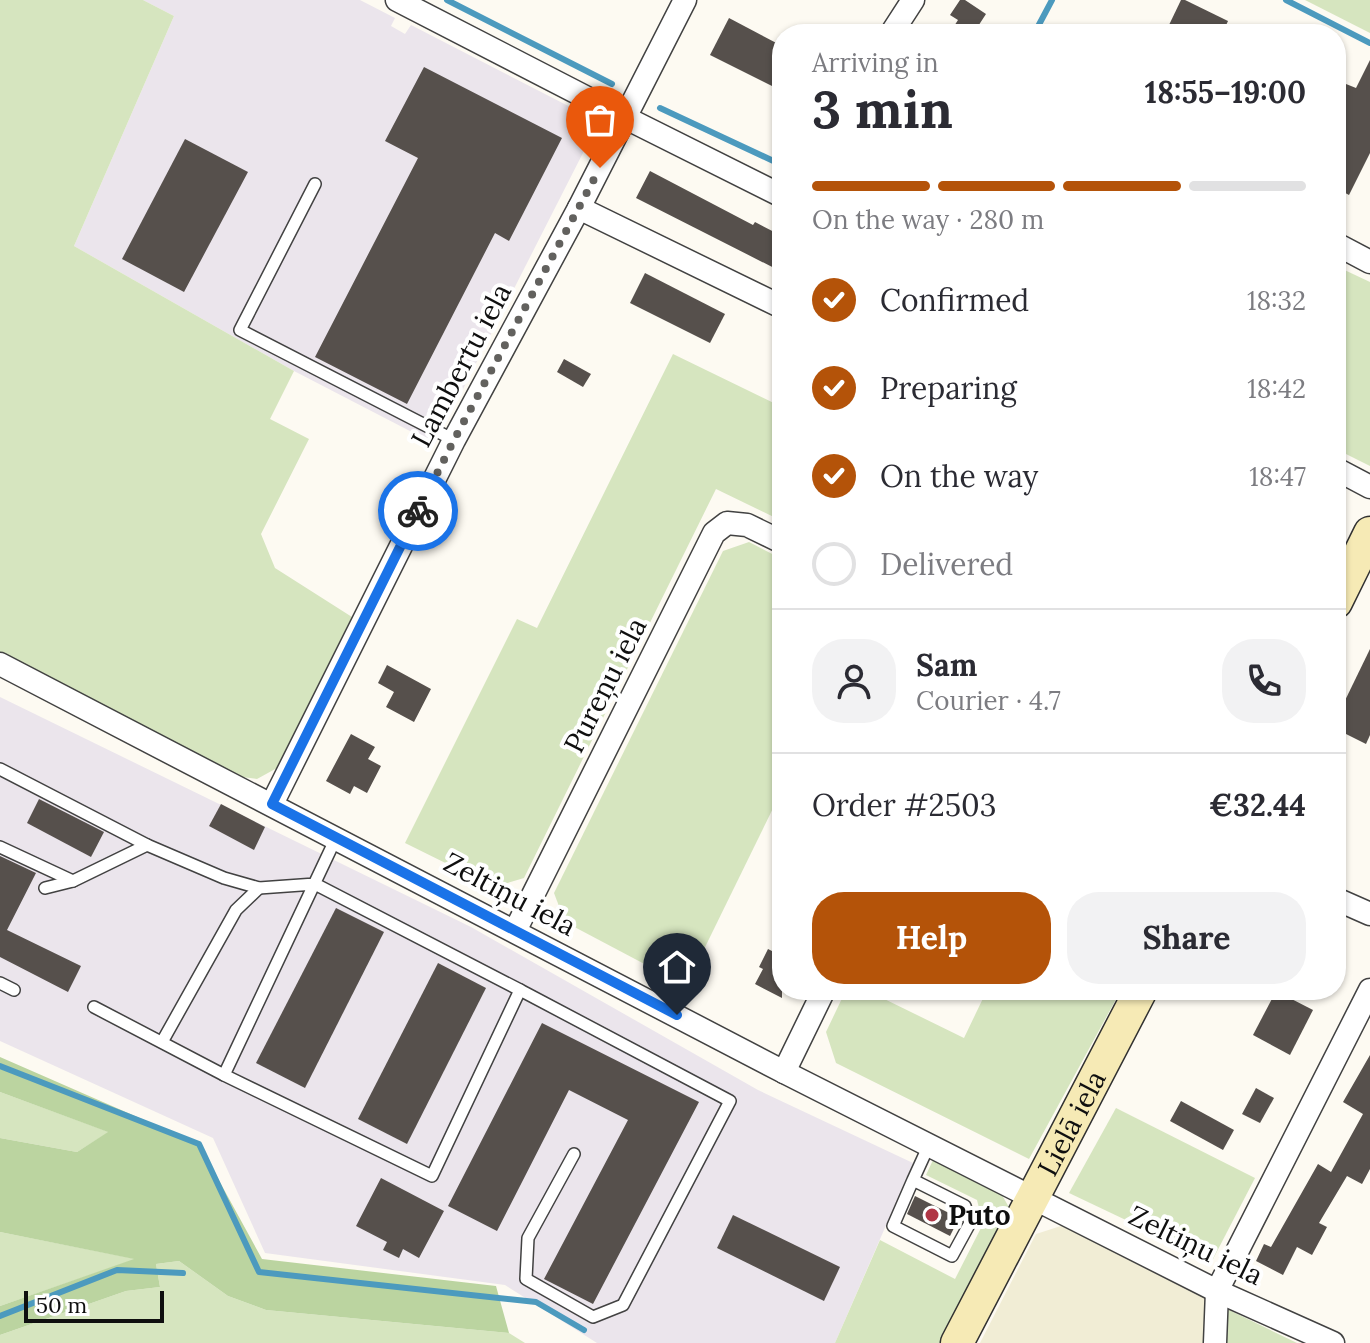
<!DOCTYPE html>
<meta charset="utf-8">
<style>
:root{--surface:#fff;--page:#f2f2f3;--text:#2b2b33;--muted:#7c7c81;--line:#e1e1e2;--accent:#b45309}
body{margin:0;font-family:Lora,serif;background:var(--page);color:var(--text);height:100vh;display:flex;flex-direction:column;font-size:30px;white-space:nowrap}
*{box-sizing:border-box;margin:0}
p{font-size:26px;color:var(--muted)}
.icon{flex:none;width:44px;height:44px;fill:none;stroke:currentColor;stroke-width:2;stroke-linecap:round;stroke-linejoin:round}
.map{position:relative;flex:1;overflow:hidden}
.details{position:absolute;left:772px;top:24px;width:574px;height:976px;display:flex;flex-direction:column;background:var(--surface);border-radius:32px;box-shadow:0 2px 6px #0004}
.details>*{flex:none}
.scale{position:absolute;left:24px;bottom:20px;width:140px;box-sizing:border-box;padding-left:8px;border:4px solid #0f0f0f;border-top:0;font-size:22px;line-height:28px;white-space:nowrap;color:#0f0f0f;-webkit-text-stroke:6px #fff;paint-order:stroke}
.pin{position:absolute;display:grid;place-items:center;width:68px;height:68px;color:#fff;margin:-82px -34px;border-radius:50% 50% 50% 0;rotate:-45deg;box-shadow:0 0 8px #0007}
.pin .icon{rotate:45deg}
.courier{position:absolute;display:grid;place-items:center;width:80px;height:80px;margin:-40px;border:6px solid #1a73e8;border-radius:50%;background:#fff;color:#222;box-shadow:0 2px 10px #0007}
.summary em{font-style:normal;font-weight:700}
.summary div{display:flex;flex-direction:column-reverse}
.summary{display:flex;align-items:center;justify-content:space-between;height:136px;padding:0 40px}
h1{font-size:52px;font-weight:700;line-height:60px}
.bar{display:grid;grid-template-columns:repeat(4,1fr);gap:12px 8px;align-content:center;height:96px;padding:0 40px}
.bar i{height:10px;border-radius:6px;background:var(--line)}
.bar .active{background:var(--accent)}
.bar p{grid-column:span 4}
.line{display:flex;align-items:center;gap:20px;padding:0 40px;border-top:2px solid var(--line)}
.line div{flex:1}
.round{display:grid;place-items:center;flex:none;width:84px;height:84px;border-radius:32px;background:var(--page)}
ol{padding:0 40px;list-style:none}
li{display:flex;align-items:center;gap:24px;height:88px}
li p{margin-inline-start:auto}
li .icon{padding:8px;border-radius:50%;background:var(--accent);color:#fff;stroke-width:4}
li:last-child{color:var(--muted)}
li i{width:44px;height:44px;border:4px solid var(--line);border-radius:50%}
.cta{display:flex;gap:16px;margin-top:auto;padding:16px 40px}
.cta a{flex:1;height:92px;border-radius:32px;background:var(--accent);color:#fff;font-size:32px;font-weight:700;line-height:92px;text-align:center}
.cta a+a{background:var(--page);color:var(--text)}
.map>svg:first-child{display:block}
</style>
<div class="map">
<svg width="1370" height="1343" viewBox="0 0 1370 1343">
<rect width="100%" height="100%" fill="#fdfaf2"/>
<g fill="#ebe5ec">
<path d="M143,0h217l35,18 -4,8 14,8 6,-9 171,88 5,32 -152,299 -141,-73 -220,-125 100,-230z"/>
<path d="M0,697l471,230 287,163 155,73 -78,180h-238l-92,-58 -240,-32 -52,-115 -213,-97z"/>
</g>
<path fill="#f1edd5" d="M1064,1225l141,73 -1,45h-224l56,-109z"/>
<g fill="#d6e5bf">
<path d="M0,0h143l31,16 -100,230 220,125 -24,48 39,20 -48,95 14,34 77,49 -75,151 -20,11 -23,-3 -234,-121z"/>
<path d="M1305,0h65v33z"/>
<path d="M1336,266l34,16v184l-34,-17z"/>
<path d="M673,354l109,53v114l-66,-32 -192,389 -30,9 -89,-44 112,-224 20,9z"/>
<path d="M749,542l33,17v231l-96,196 -121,-64 -11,-29 169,-342z"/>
<path d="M846,990h20l98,48 23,-48h134l-92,169 -193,-96 -10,-31z"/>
<path d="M0,1092l109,40 -32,20 -77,-14z"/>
<path d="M1116,1108l139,70 -43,83 -143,-68z"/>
<path d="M933,1160l69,35 9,16 -66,132h-110l45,-103 75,39 28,-55 -6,-24 -51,-25z"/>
<path d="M0,1232l136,27 -136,47z"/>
<path d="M179,1261l49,35 38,14 243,23 16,10h-525v-8l126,-44 34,-4 -4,-23z"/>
<path d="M1227,1309l70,34h-70z"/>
</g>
<path fill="#bbd4a0" d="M0,1057l199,87 63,115 234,27 13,47 -243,-23 -38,-14 -49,-35 -23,3 4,23 -34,4 -126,44v-29l134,-47 -134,-27v-94l77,14 31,-20 -108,-40z"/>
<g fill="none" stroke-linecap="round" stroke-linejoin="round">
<g stroke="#4c9abe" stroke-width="6">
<path d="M447,0l165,84"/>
<path d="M1286,0l84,43"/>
<path d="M1034,34l18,-34"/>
<path d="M660,108l122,57"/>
<path d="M0,1066l199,78 60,128 277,30 48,28"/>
<path d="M0,1316l117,-46 66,3"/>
</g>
</g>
<g fill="#56504c">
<path d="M960,0h5l21,14 -13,20h-24l9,-14 -8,-5z"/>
<path d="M1181,0h4l43,21 -6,13h-35l-18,-9z"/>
<path d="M729,18l53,28v45l-72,-36z"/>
<path d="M1370,60v93l-21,42 -13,-7v-84l10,-20 10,4z"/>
<path d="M424,67l138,71 -53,103 -14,-8 -88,171 -92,-47 103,-199 -33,-17z"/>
<path d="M185,139l63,33 -64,120 -62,-33z"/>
<path d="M650,171l103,54 2,-3 27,14v36l-146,-74z"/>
<path d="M645,273l80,41 -15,29 -80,-40z"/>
<path d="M564,359l27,15 -8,13 -26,-15z"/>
<path d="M1370,649v86l-4,9 -30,-15v-10z"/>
<path d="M387,665l44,24 -17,33 -28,-15 8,-15 -16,-9z"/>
<path d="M351,734l24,13 -7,12 13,7 -14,27 -13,-7 -4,8 -24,-13z"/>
<path d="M39,799l65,33 -13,25 -64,-34z"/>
<path d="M221,804l44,23 -11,23 -45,-24z"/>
<path d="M0,856l36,17 -29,57 74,36 -13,26 -68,-35z"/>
<path d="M336,908l48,24 -79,156 -49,-25z"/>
<path d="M768,949l14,7v42l-27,-14 8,-15 -4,-2z"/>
<path d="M438,963l48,25 -79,156 -49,-25z"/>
<path d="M1276,991l37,19 -23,45 -37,-20z"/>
<path d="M542,1023l157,79 -106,202 -49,-25 84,-159 -59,-30 -72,141 -49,-25z"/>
<path d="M1370,1055v114l-8,15 -15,-8 -28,47 8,4 -15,28 -15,-8 -14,28 -27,-14 8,-17 7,3 47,-83 13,8 32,-58 -20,-12z"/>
<path d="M1256,1088l18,10 -14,25 -18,-9z"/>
<path d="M1181,1101l53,29 -11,20 -53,-29z"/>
<path d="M381,1178l63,33 -25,47 -16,-9 -4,9 -16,-8 4,-8 -31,-16z"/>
<path d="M915,1196l44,22 -9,18 -43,-22z"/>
<path d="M733,1215l107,52 -16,34 -107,-53z"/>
</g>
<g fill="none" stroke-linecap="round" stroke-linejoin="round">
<defs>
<g id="lane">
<path d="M315,184l-75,146 214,110"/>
<path d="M0,769l147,76"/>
<path d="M0,847l73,34"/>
<path d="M45,888l28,-7 74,-36 77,33 35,10 56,-4 205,106 -88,186 -208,-101 112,-237"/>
<path d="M0,983l14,7"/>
<path d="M520,990l210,111 -107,204 -30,12 -67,-38 2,-41 46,-84"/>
<path d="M94,1007l130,68"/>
<path d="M162,1042l74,-132 23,-22"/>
<path d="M913,1180l-20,46 59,30 18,-33 -5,-17 -52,-26 16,-35"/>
</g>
<g id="street">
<path d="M397,0l229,118 156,78"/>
<path d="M891,34l22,-34"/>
<path d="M579,208l203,99"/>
<path d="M1336,244l34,18"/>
<path d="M1336,469l34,18"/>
<path d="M0,664l784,408 433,219 116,52"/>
<path d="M272,804l182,-364 125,-232 106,-208"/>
<path d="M1336,899l34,15"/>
<path d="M515,931l199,-398 13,-10 20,2 35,17"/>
<path d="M784,1072l40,-82"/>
<path d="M1215,1343l2,-52 153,-301"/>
</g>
<g id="secondary">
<path d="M1336,602l34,-69"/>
<path id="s1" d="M957,1343l184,-353"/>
</g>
</defs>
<use href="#lane" stroke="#424242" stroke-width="14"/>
<use href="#street" stroke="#424242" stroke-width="25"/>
<use href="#secondary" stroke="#313131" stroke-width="35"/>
<use href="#lane" stroke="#fff" stroke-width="11"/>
<use href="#street" stroke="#fff" stroke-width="22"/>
<use href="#secondary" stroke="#f6eab5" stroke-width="32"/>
</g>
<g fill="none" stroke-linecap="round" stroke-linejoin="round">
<path stroke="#62615e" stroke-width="8" stroke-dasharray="0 14.4" d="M418,511l36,-71 146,-272"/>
<path stroke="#1a73e8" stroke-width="10" d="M418,511l-146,293 405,211"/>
</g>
<circle fill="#b03645" stroke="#fff" stroke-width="3" cx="932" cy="1215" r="8"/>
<g text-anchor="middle" stroke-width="8" stroke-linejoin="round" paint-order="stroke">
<g font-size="28" fill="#0f0f0f" stroke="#fff">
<text transform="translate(461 365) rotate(-62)" y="10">Lambertu iela</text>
<text transform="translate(605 685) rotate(-63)" y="10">Pureņu iela</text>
<text transform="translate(510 894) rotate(28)" y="10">Zeltiņu iela</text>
<text dy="10" stroke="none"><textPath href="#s1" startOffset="248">Lielā iela</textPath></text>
<text transform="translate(1196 1245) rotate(26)" y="10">Zeltiņu iela</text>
</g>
<g font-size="28" font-weight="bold" fill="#0f0f0f" stroke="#fff" text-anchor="start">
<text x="948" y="1225">Puto</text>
</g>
</g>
</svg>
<div class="scale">50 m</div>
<div class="pin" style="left:600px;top:168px;background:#ea580c"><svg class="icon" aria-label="bag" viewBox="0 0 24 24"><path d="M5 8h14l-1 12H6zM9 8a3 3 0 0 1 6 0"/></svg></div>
<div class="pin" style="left:677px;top:1015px;background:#1f2937"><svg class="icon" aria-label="home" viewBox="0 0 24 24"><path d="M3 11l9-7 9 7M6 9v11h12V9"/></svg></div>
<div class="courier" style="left:418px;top:511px"><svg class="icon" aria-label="bike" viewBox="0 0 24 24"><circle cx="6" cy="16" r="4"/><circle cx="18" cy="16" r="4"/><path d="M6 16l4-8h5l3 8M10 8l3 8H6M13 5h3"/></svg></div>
<section class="details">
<div class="summary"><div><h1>3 min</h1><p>Arriving in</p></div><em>18:55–19:00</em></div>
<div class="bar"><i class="active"></i><i class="active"></i><i class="active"></i><i></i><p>On the way · 280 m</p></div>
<ol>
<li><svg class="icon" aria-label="check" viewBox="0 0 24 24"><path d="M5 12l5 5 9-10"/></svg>Confirmed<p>18:32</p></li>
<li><svg class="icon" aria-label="check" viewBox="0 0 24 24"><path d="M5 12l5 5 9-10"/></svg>Preparing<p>18:42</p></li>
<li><svg class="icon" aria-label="check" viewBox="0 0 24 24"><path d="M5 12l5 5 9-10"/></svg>On the way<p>18:47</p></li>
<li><i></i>Delivered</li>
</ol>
<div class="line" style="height:144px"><a class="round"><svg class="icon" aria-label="person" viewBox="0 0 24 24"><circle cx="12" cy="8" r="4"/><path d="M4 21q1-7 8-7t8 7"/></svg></a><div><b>Sam</b><p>Courier · 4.7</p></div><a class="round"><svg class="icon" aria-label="phone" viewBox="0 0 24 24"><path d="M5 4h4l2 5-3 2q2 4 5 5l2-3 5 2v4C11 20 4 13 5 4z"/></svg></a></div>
<div class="line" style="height:104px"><div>Order #2503</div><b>€32.44</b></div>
<div class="cta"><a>Help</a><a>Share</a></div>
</section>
</div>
